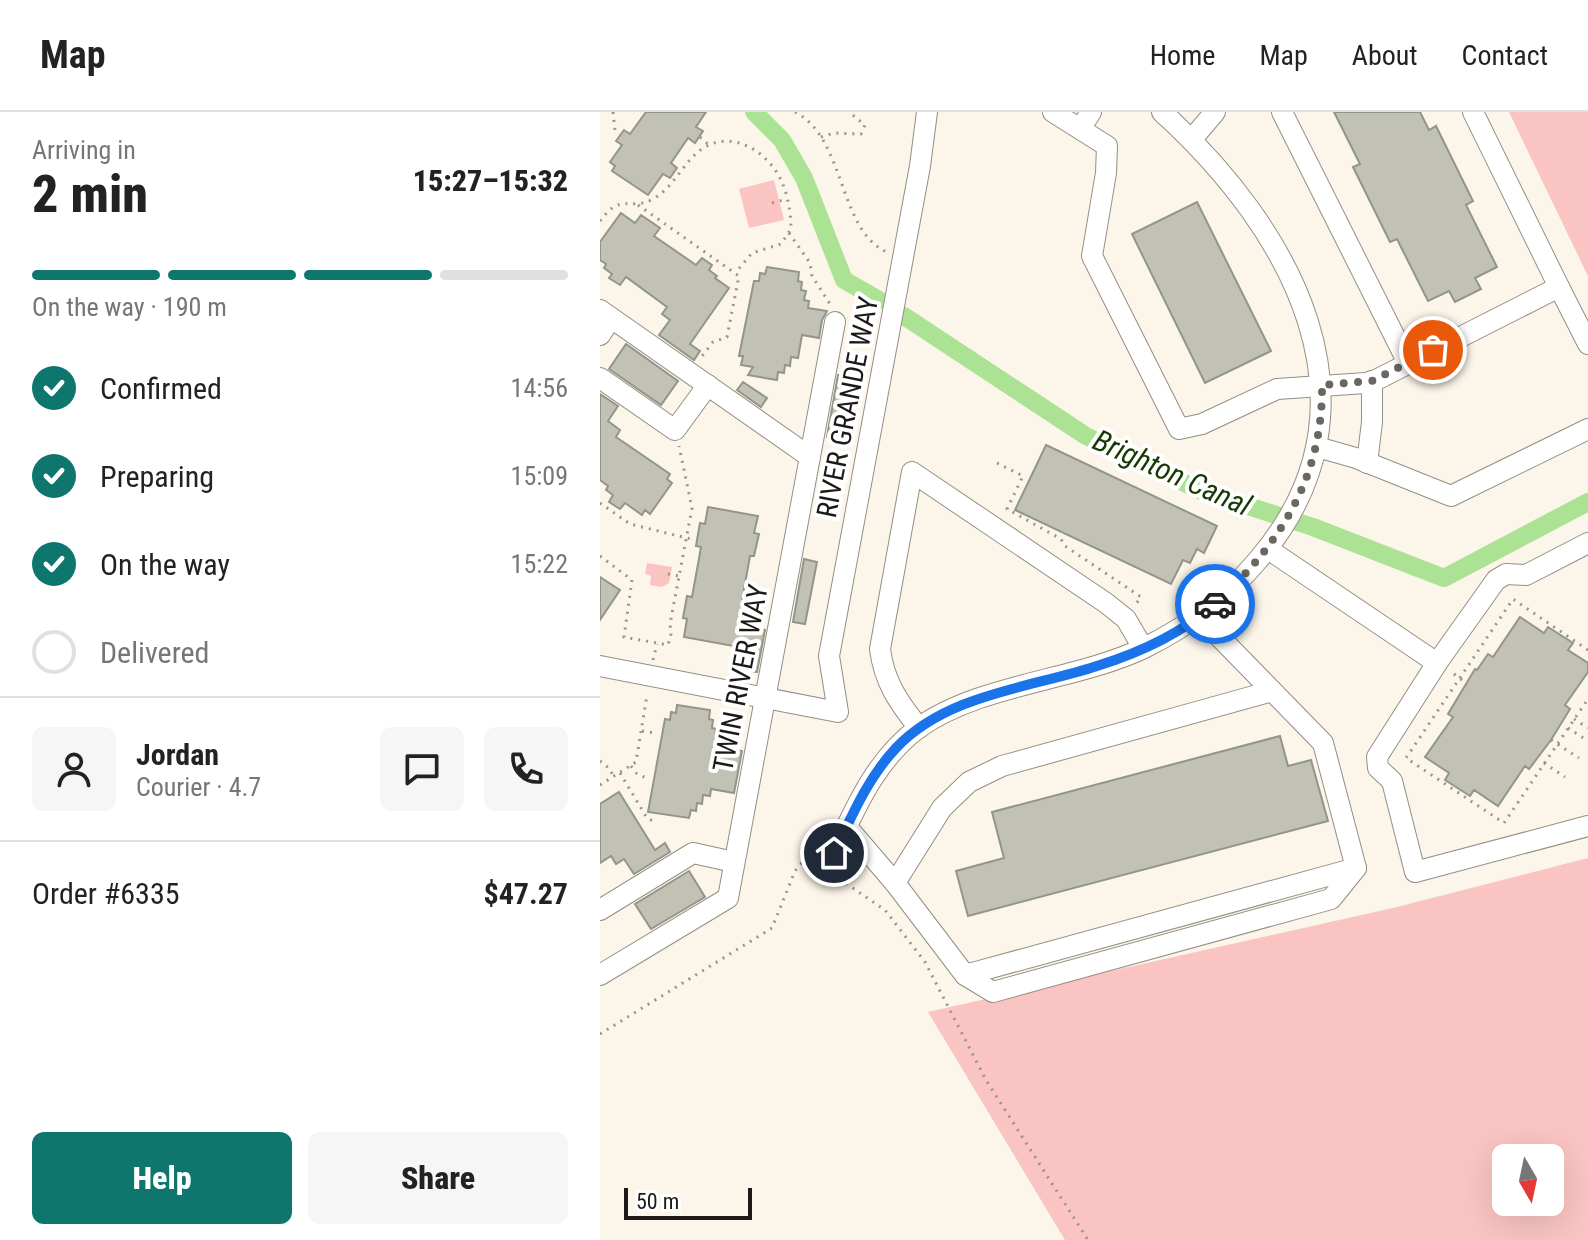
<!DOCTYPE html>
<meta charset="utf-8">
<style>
:root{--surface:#fff;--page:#f6f6f6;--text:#222;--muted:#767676;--line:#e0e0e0;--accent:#0f766e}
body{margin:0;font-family:"Roboto Condensed",sans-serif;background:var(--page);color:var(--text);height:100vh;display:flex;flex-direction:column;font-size:30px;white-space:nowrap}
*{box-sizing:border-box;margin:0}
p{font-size:26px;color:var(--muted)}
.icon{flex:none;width:44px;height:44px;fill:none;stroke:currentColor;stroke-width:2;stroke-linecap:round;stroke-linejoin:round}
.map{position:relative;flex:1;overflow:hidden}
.sheet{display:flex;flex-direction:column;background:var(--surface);width:600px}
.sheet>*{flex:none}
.needle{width:52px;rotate:171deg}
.controls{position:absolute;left:892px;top:1032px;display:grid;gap:16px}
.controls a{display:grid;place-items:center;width:72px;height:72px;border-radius:12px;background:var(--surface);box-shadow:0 8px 32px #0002;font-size:40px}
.scale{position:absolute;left:24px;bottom:20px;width:128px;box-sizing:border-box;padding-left:8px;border:4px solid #1c1a16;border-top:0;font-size:22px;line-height:28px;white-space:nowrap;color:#1c1a16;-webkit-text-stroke:6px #fff;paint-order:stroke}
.pin{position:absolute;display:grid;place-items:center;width:68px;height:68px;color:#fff;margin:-34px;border:4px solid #fff;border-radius:50%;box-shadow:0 2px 8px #0007}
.courier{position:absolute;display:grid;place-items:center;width:80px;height:80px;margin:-40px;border:6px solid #1a73e8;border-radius:50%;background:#fff;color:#222;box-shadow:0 2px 10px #0007}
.headline em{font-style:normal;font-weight:800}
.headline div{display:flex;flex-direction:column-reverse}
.headline{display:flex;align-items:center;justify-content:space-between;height:136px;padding:0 32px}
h1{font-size:52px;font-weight:800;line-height:60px}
.bar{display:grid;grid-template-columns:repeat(4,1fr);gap:12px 8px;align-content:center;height:96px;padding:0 32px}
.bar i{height:10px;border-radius:6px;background:var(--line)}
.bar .active{background:var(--accent)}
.bar p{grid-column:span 4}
.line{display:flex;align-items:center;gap:20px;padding:0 32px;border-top:2px solid var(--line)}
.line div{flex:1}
.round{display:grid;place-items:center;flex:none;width:84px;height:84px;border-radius:12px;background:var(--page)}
ol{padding:0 32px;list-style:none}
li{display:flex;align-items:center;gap:24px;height:88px}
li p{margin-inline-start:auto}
li .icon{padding:8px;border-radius:50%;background:var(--accent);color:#fff;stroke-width:4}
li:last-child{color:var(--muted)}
li i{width:44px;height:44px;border:4px solid var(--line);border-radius:50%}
.cta{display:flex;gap:16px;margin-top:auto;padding:16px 32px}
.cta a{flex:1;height:92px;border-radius:12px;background:var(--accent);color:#fff;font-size:32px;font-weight:800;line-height:92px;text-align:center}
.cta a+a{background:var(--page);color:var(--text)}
header{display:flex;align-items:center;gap:48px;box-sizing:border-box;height:112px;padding:0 40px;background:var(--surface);border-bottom:2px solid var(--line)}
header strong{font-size:38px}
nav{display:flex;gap:44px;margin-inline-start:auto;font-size:28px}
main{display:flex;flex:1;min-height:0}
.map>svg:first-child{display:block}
</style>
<header>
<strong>Map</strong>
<nav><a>Home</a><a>Map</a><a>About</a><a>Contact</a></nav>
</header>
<main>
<section class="sheet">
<div class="headline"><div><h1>2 min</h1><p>Arriving in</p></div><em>15:27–15:32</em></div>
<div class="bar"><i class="active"></i><i class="active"></i><i class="active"></i><i></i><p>On the way · 190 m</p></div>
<ol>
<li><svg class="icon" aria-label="check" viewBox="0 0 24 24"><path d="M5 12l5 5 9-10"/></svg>Confirmed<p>14:56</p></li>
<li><svg class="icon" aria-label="check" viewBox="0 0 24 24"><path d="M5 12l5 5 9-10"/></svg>Preparing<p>15:09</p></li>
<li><svg class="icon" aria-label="check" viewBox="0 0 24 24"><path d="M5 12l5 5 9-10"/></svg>On the way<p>15:22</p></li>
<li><i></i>Delivered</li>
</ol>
<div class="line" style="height:144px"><a class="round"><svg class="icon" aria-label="person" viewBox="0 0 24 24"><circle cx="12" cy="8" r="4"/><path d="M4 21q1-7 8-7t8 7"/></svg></a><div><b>Jordan</b><p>Courier · 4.7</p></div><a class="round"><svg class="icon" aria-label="chat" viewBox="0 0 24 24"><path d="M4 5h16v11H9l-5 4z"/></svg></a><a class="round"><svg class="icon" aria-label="phone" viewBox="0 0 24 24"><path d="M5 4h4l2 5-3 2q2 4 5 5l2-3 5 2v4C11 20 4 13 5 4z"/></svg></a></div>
<div class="line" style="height:104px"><div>Order #6335</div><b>$47.27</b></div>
<div class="cta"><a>Help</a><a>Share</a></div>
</section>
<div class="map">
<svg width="988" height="1128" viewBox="0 0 988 1128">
<rect width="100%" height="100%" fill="#fcf5ea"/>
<g fill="#f9c4c1" fill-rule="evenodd">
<path d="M909,0h79v164z"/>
<path d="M174,68l10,40 -35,8 -10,-39z"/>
<path d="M47,451l25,4 -3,16 -7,4 -12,-2 1,-9 -6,-2z"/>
<path d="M988,746v382h-523l-137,-228 465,-104zM906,1046h44v44h-44z"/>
</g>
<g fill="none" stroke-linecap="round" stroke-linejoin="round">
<g stroke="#ace294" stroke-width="18">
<path d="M154,0l28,28 22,38 40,102 35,20"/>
<path d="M304,204l182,120 113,54 114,37 131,51 144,-76"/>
</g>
</g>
<g fill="#c1c1b5" stroke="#949589" stroke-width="2">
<path d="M46,0h60l-10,15 7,4 -8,12 -7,-5 -17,25 6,5 -7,10 -7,-4 -15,21 -36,-24 3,-5 -5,-4 12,-17 -6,-4 8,-11 6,4z"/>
<path d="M734,0h86l9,18 7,-4 37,75 -7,4 31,62 -22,11 6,11 -26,13 -6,-11 -21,10 -31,-62 -7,3 -37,-75 7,-3z"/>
<path d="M597,90l74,149 -66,32 -73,-149z"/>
<path d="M21,101l14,10 6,-8 19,13 -6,8 42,29 6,-7 10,7 -3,5 8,6 -2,2 14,10 -39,56 10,7 -6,9 -35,-25 11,-15 -8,-6 5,-7 -41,-30 -6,8 -11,-7 3,-4 -8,-6 2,-4 -6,-4v-18z"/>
<path d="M167,155l32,5 -1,9 4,1 -1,8 5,1 -2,9 5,1 -1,7 19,3 -5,9 -3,18 -17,-3 -4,23 -7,-1 -1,9 -5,-1 -1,8 -6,-1 -1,8 -29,-5 5,-8 -12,-2 2,-9h-4l15,-75h5l1,-8 5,1z"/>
<path d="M26,232l52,37 -17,24 -52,-36z"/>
<path d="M238,263l14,2 -12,62 -13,-2z"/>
<path d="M143,270l24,16 -6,9 -24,-17z"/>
<path d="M0,282l18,12 -10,15 12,9 -4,7 54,37 -3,5 5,4 -22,31 -5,-4 -3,5 -17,-12 -5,6 -11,-7 4,-7 -7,-5 2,-4 -8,-6z"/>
<path d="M446,333l171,81 -13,27 -7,-4 -7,14 -7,-3 -12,24 -156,-74z"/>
<path d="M108,395l50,9 -4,17 5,1 -5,22h-4l-9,50 10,2 -4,18 18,4 -8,42 -11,-2 4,-21 -66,-12 3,-18 -4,-1 4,-22 5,1 6,-33 3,-17 -5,-1 4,-23 5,1z"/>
<path d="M204,447l13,3 -12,62 -12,-2z"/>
<path d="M0,465l20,13 -20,30z"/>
<path d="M920,505l24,16 4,-6 25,16 -5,7 20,13v9l-23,33 5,4 -19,31 -22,29 -4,-3 -27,40 -24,-16 -4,6 -25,-16 4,-7 -24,-16 28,-40 -5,-3 27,-45 2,1 11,-16 5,3z"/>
<path d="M77,593l33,5 -1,9 4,1 -1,8 4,1 -1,9 5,1 -1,8 23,4 -8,42 -23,-4 -1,7 -7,-1 -1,9 -5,-1 -1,8 -5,-1 -2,8 -41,-6 17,-93 5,1 1,-8 5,1z"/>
<path d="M680,624l8,30 23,-6 17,61 -360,95 -12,-45 48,-13 -12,-46z"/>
<path d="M19,680l36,58 10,-7 5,9 -36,22 -10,-15 -8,5 -5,-8 -11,7v-59z"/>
<path d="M89,759l16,26 -54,32 -16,-25z"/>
</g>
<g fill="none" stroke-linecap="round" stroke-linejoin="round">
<defs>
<g id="minor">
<path d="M453,0l54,34 -1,27 -14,83 87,173 23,-5 75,-35 89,-6 10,-3 183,-93 29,57"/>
<path d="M682,0l126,251"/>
<path d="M873,0l86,175"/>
<path d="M480,17l11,-17"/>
<path d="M592,27l23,-27"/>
<path d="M0,198l210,147"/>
<path d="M0,223l11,-17"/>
<path d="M0,266l75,52 33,-45"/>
<path d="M717,335l39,11 95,38 137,-67"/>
<path d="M767,351l5,-41v-41"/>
<path d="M668,437l169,114 59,-83 10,-6 20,1 62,-32"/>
<path d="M837,551l-60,94 1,11 14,13 23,91 173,-46"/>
<path d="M0,554l238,46 -9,-56 91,-490 7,-54"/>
<path d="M319,616c-20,-25 -35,-46 -39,-79l32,-177 194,131 20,16 17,29"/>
<path d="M247,715l48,56 70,92 391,-107 -33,-125 -124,-127"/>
<path d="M234,741c22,-46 41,-92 83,-124 61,-45 158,-48 227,-81 45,-22 82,-50 114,-88 133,-155 32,-332 -96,-448"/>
<path d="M295,771l47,-75 27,-26 33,-16 270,-75"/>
<path d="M0,798l93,-57 41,9"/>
<path d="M0,863l128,-77 107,-576"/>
<path d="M365,863l28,17 338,-93 25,-31"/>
</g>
</defs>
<use href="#minor" stroke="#948e84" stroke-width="22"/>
<g stroke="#99948c" stroke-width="3" stroke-dasharray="2 6" stroke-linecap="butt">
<path d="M13,0l2,19 4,3"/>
<path d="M195,0c51,26 43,119 92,140"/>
<path d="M100,25l9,8"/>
<path d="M221,25l13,-4 27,1 4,-9 -16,-13"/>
<path d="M172,91l15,-4"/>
<path d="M38,93l101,71 -12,61 -14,5 -14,18"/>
<path d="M0,109c22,-30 29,-9 53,-22 23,-13 31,-40 52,-52 30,-17 63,6 76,33 7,15 10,33 10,49l-10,15 -29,9 -16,19"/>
<path d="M189,121l21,30 2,13 18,28"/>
<path d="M397,351l26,13 -16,33 54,30 4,7 76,51 -5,7"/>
<path d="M0,391l30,21 61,15"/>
<path d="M0,444l32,24 -8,57 44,8 3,-11 -1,-10 22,-116 -13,-62"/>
<path d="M68,462l11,2"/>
<path d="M988,538l-75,-51 -107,159 98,65 84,-124"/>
<path d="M53,548l4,-16"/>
<path d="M854,562l12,9"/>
<path d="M974,607l14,9"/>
<path d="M968,616l20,13"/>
<path d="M42,619l13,2"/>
<path d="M951,628l28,18"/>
<path d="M0,649l10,8 3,7"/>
<path d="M944,651l21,14"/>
<path d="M31,654l5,7 10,5"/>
<path d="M20,661l27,45 8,4"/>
<path d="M0,673l36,-23 11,-67"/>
<path d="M235,760l6,8 44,30 40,52 61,118 102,160"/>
<path d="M0,922l172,-106 23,-57 11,-13 9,-1"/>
</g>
<use href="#minor" stroke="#fff" stroke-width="20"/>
</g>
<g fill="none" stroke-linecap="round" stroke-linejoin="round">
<path stroke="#6a6760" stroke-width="8" stroke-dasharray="0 14.4" d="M615,492c66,-61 108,-127 107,-219l50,-4 61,-31"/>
<path stroke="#1a73e8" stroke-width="10" d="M234,741c18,-37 33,-74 62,-105 51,-54 134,-60 201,-82 42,-13 85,-33 118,-62"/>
</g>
<g text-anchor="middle" stroke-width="8" stroke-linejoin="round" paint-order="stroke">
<g font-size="28" fill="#1c1a16" stroke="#fff">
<text transform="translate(247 295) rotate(-79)" y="10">RIVER GRANDE WAY</text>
<text transform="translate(140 566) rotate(-79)" y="10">TWIN RIVER WAY</text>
</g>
<g font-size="30" font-style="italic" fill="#183903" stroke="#fff">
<text transform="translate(572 361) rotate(24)" y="10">Brighton Canal</text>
</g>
</g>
</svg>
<div class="controls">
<a><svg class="needle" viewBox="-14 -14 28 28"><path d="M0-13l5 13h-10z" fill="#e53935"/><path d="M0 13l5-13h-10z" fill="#767676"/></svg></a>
</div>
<div class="scale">50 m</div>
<div class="pin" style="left:833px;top:238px;background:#ea580c"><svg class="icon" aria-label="bag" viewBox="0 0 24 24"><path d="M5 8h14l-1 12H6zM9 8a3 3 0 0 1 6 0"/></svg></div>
<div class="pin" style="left:234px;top:741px;background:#1f2937"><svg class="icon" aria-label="home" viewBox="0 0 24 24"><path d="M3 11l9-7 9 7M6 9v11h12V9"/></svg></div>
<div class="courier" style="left:615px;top:492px"><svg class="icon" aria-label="car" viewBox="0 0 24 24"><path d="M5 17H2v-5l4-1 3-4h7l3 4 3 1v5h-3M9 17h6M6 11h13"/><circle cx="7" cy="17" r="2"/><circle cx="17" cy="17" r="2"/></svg></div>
</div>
</main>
